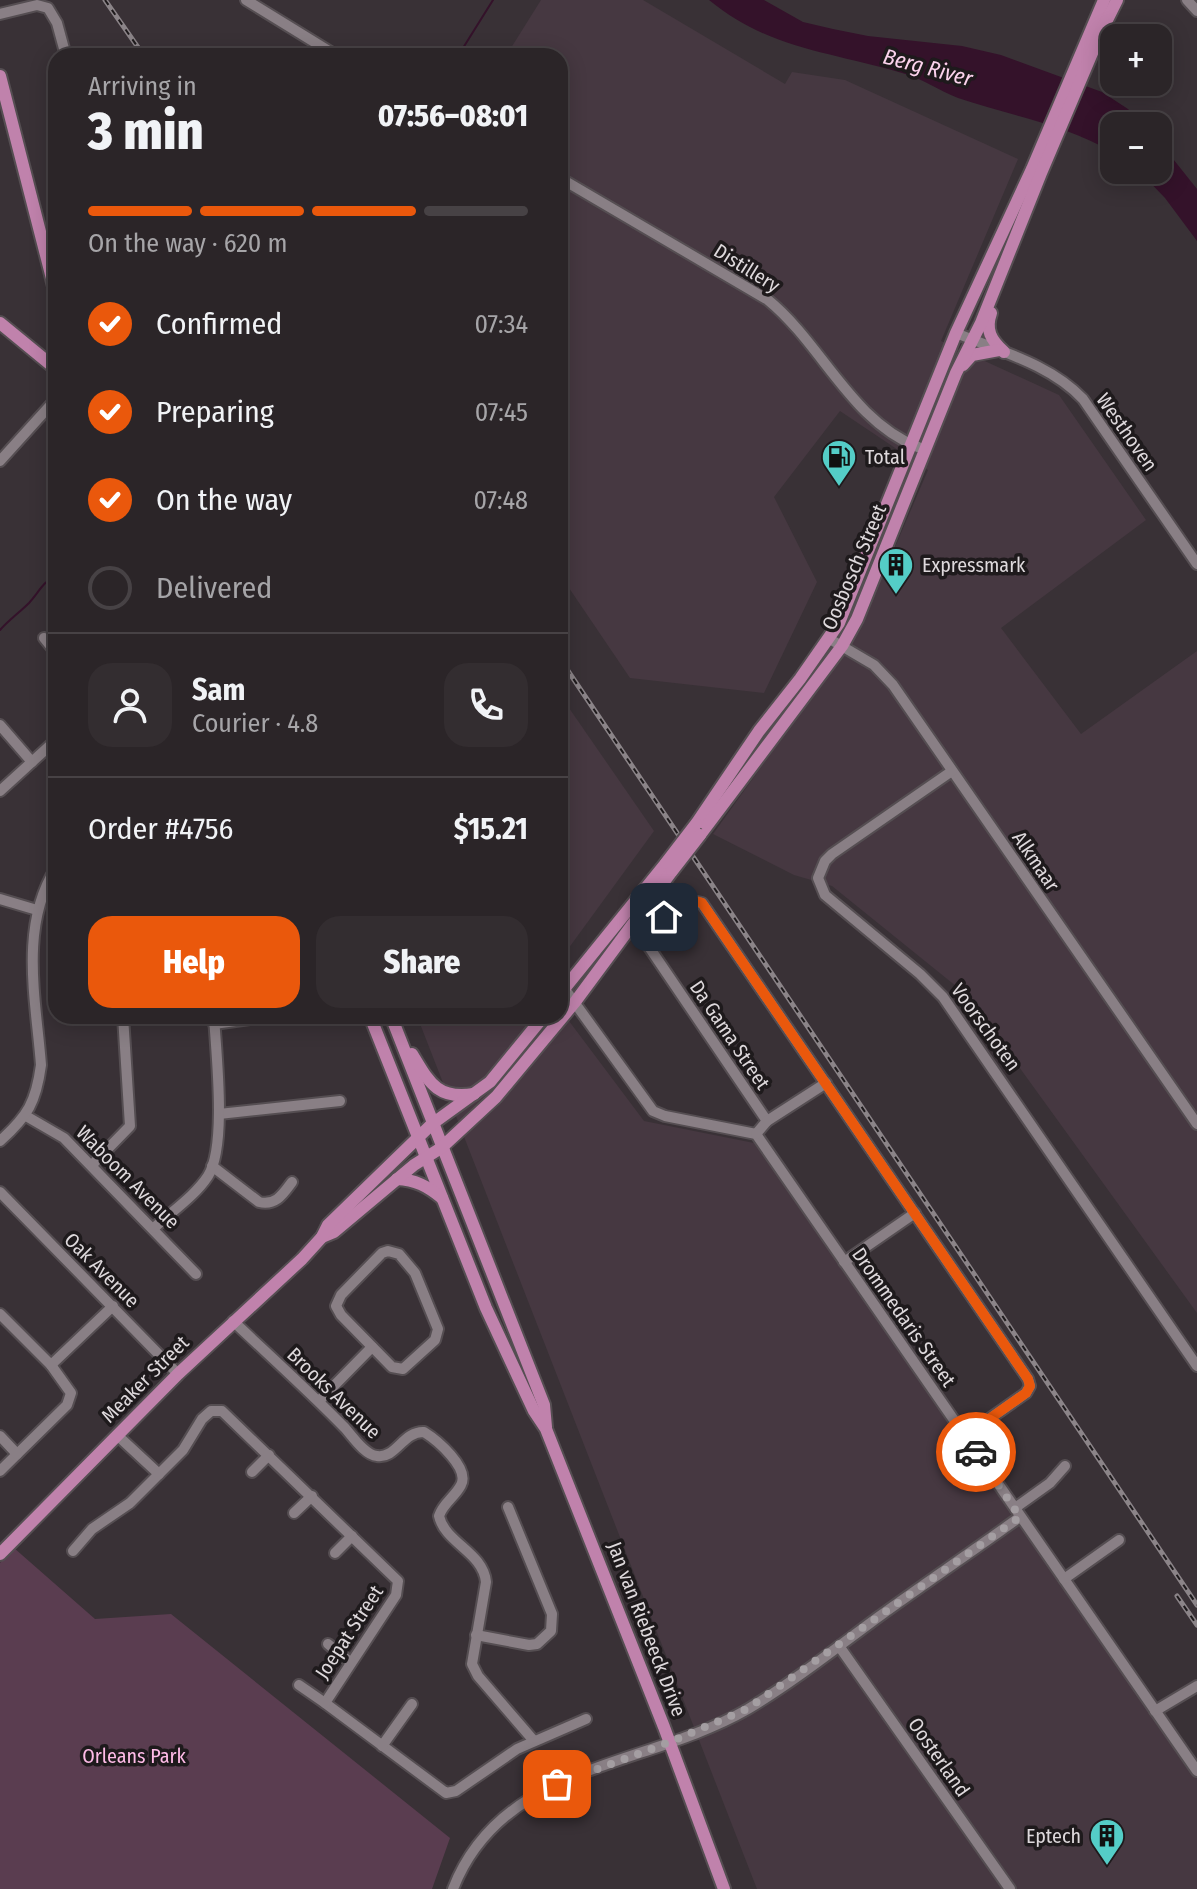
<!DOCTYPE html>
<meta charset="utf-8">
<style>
:root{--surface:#2b2528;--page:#332d30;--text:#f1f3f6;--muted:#a6a5a8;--line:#474245;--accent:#ea580c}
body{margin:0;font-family:"Fira Sans Condensed",sans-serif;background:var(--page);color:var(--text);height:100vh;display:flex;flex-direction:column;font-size:30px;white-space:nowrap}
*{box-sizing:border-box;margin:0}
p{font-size:26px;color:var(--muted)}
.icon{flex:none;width:44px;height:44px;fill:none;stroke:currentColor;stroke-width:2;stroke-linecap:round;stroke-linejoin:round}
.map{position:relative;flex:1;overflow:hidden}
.panel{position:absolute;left:48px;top:48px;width:520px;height:976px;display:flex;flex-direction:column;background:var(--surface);border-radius:24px;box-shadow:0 4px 20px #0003,0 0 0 2px var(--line)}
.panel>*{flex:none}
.tools{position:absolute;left:1100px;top:24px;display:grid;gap:16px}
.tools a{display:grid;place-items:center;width:72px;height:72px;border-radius:16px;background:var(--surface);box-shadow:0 4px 20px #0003,0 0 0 2px var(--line);font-size:40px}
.pin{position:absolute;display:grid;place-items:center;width:68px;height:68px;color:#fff;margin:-34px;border-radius:16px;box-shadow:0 4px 12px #0006}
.courier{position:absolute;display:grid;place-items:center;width:80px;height:80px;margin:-40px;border:6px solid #ea580c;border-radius:50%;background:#fff;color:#222;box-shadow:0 2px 10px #0007}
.overview em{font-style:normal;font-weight:800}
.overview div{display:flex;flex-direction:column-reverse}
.overview{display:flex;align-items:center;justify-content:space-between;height:136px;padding:0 40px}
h1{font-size:52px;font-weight:800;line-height:60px}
.bar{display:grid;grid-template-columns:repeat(4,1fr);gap:12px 8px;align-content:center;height:96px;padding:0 40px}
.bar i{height:10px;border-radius:6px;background:var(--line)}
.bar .active{background:var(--accent)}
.bar p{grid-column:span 4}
.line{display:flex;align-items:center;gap:20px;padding:0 40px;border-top:2px solid var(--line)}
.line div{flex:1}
.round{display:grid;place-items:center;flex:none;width:84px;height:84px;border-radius:24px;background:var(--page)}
ol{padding:0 40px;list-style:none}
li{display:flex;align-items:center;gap:24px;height:88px}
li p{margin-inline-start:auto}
li .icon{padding:8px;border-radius:50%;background:var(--accent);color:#fff;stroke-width:4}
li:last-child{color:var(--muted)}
li i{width:44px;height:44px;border:4px solid var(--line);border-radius:50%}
.primary-button{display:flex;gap:16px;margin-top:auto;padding:16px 40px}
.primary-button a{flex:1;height:92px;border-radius:24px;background:var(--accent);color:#fff;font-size:32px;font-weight:800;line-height:92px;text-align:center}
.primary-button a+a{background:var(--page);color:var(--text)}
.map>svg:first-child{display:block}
</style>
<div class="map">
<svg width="1197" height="1889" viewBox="0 0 1197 1889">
<rect width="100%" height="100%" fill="#393136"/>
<g fill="#463841">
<path d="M541,0h102l142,84 7,-12 53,8 173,79 -77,182 118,54 87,125 -145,108 80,106 116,-83v662l-230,-318 -135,-109 -38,-11 -81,-41 146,-203 69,-161 -88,-59 -66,86 43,85 -53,111 -134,-15 -63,-93 -7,3v-532h-54z"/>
<path d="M560,695l94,136 -94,129z"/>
<path d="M560,1009l84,112 110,22 443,633v113h-440l-340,-873h143z"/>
</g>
<path fill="#5a3d50" d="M14,1548l81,71 76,-5 279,224 -18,51h-432v-326z"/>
<g fill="#34122a">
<path d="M709,0h55l39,22 30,7 35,7 94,10 39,9 101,37 26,17 17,17h-31v27c-49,-29 -103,-37 -156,-55 -19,-7 -36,-20 -56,-25 -70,-21 -134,-24 -193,-73z"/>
<path d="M1158,140l39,49v52l-32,-43 -27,-28h20z"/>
</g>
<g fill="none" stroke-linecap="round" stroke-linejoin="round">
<g stroke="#34122a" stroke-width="2">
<path d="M458,56l35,-56"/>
<path d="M0,630c9,-10 20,-18 29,-27 10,-11 13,-20 27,-28"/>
</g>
<defs>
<g id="minor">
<path d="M246,0l91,56"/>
<path d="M1187,0l10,11"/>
<path d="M0,14l37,-9 11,3 9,15 9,33"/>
<path d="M560,178l208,122c54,44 83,121 150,147"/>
<path d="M956,333c43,18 94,31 127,66l114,165"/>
<path d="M0,461l56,-62"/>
<path d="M44,638l12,15"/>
<path d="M828,638l46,27 19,20 304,439"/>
<path d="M0,725l32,37"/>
<path d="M952,771l-120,83 -7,7 -7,17 7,17 95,79 23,23 254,369"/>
<path d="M0,791l56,-51"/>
<path d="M0,899l37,11"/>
<path d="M564,988l89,123 12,5 91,18 441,637"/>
<path d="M214,1024l57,-8"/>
<path d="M219,1114l121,-13"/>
<path d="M26,1116l38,22 132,136"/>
<path d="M767,1121l-120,-177 -1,-8 5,-9 37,-27 14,3 326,476 2,7 -4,7 -61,43"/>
<path d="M756,1134l11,-13 59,-38"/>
<path d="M0,1141c28,-25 36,-39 41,-76 -5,-65 -22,-139 15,-197"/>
<path d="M92,1165l38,-39 -7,-110"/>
<path d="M212,1166l47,36c17,4 24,-8 33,-20"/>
<path d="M0,1192l178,182"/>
<path d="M154,1228c17,-16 41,-32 54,-52 19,-30 8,-123 6,-160"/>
<path d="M388,1251l11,3 16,19 23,56 -3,11 -32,29 -11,-2 -51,-52 -5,-9 5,-11 41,-42z"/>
<path d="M844,1262l71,-49"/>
<path d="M0,1314l51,51 20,28 -4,12 -67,66"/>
<path d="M233,1321c38,36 76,70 112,107 8,9 20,27 32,28 19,3 26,-25 47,-24 13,8 46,36 37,53 -6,12 -18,18 -22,31 6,27 44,36 47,66l-14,82 6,12 56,65"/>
<path d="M51,1365l62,-59"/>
<path d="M319,1401l53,-54"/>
<path d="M117,1435l42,39"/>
<path d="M0,1436l17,18"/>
<path d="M252,1472l17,-17"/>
<path d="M1015,1508l35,-25 15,-17"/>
<path d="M294,1513l18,-17"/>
<path d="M73,1551l19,-22 38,-26 53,-53 19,-31 9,-8h11l176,170 -2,14 -71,108 121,90 10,-2 61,-42 69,-30"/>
<path d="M335,1553l17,-17"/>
<path d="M1064,1579l55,-39"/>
<path d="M476,1635l53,10 8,-1 14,-13 1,-17 -44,-107"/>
<path d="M328,1644l22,18"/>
<path d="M839,1646l171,243"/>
<path d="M299,1685l26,18"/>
<path d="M1155,1711l42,-25"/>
<path d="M382,1746l30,-42"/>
<path d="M453,1889c49,-126 193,-121 295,-180 45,-27 87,-60 129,-91 47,-34 96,-67 143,-101"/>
</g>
<g id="major">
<path d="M0,76l56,218"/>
<path d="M991,313c-6,17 0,27 13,39"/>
<path d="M0,323l56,46"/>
<path d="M963,365l9,-10 27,-5"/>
<path d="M696,824l63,-93 41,-52 39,-56 117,-290 76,-164 72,-169"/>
<path d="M700,835l142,-189 15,-27 99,-246 25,-50 60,-150 60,-141 16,-32"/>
<path d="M560,994l106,-131"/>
<path d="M370,1016l116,292 48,103 12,18 118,298 60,162"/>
<path d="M391,1016l153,389 2,22"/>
<path d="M412,1054c17,28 25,46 62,40"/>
<path d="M397,1179c19,1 30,7 45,19"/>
<path d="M322,1237l12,-5 80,-67 27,-17 55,-51 79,-95 97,-131"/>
<path d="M0,1554l178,-180 124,-115 20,-22 6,-12 104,-101 58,-42 54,-66"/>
</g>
</defs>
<use href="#minor" stroke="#554e52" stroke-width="14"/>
<use href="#major" stroke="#554e52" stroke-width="16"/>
<use href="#minor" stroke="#897f85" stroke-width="10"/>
<use href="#major" stroke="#c082ac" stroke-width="12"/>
<defs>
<g id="rail">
<path d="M105,0l39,56"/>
<path d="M560,659l637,946"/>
<path d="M1177,1596l20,29"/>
</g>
</defs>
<use href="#rail" stroke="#8b8488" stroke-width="5"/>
<use href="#rail" stroke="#1e1a1c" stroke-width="2" stroke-dasharray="6" stroke-linecap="butt"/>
<defs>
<g id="major-bridge">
<path d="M666,863l30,-39"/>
<path d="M672,871l28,-36"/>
</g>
</defs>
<use href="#major-bridge" stroke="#554e52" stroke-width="16" stroke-linecap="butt"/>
<use href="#major-bridge" stroke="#c082ac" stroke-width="12"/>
</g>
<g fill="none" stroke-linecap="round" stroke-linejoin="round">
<path stroke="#a49ea2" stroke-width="8" stroke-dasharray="0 14.4" d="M557,1784l113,-42 77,-33 273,-192 -44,-65"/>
<path stroke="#ea580c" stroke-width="10" d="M664,917c12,-8 24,-21 38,-14l326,476 2,7 -4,7 -61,43 11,16"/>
</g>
<defs>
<symbol id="fuel-pin" viewBox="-11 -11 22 30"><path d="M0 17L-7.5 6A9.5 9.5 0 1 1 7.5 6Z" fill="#54cdc7" stroke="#1e1a1c"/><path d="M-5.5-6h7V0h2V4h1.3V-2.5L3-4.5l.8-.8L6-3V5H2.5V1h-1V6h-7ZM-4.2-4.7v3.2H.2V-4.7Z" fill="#111"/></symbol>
<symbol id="building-pin" viewBox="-11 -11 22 30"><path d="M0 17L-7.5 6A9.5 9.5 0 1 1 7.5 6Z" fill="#54cdc7" stroke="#1e1a1c"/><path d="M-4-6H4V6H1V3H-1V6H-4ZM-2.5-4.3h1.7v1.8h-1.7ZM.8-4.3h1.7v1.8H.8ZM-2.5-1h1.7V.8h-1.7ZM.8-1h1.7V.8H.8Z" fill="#111"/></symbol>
</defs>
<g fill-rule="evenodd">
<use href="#fuel-pin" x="819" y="437" width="40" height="54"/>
<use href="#building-pin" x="876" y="545" width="40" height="54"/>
<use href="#building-pin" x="1087" y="1816" width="40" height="54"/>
</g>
<g text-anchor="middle" stroke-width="7" stroke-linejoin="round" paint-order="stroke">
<g font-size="20" fill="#ded9dc" stroke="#1e1a1c">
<text transform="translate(747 268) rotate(32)" y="7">Distillery</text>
<text transform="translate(1127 432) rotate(55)" y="7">Westhoven</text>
<text transform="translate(854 567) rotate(-67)" y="7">Oosbosch Street</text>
<text transform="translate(1036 861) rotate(56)" y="7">Alkmaar</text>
<text transform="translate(986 1027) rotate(54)" y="7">Voorschoten</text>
<text transform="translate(730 1035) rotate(56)" y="7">Da Gama Street</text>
<text transform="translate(128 1177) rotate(45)" y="7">Waboom Avenue</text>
<text transform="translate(102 1270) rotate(45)" y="7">Oak Avenue</text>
<text transform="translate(904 1317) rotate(55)" y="7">Drommedaris Street</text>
<text transform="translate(145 1379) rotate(-45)" y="7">Meaker Street</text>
<text transform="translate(334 1393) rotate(44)" y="7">Brooks Avenue</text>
<text transform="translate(647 1629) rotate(69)" y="7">Jan van Riebeeck Drive</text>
<text transform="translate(349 1632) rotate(-57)" y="7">Joepat Street</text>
<text transform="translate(939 1757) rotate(55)" y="7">Oosterland</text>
</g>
<g font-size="20" fill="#ded9dc" stroke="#1e1a1c" text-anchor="start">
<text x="865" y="464">Total</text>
<text x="922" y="572">Expressmark</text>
<text x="1081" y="1843" text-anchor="end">Eptech</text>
</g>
<g font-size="20" fill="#febbe7" stroke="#1e1a1c">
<text x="134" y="1763">Orleans Park</text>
</g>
<g font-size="22" font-style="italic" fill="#fcd3ed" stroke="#1e1a1c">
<text transform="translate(928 67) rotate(15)" y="8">Berg River</text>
</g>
</g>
</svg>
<div class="tools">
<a>+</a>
<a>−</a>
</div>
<div class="pin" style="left:557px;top:1784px;background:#ea580c"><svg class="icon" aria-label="bag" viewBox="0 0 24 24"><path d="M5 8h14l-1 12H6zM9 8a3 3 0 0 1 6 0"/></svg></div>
<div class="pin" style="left:664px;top:917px;background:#1f2937"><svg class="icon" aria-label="home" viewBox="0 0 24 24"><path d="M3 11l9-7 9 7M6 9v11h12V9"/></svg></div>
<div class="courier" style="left:976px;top:1452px"><svg class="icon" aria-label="car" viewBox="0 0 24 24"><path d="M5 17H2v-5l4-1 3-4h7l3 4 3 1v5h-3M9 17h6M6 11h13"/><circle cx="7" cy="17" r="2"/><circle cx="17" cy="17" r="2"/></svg></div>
<section class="panel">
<div class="overview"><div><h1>3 min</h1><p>Arriving in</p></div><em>07:56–08:01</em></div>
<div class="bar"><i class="active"></i><i class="active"></i><i class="active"></i><i></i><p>On the way · 620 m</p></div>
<ol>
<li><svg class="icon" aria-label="check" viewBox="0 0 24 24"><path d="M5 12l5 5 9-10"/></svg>Confirmed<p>07:34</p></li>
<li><svg class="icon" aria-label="check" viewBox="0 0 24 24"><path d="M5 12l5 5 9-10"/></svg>Preparing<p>07:45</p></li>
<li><svg class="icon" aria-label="check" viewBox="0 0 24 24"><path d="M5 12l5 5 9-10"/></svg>On the way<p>07:48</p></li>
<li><i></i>Delivered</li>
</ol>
<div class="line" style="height:144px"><a class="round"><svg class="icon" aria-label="person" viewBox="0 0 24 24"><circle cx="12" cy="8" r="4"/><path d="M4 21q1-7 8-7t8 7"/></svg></a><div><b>Sam</b><p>Courier · 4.8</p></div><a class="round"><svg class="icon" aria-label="phone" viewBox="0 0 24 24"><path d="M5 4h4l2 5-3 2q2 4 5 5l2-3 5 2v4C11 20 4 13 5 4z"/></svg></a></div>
<div class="line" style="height:104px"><div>Order #4756</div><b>$15.21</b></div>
<div class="primary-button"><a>Help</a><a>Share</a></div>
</section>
</div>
